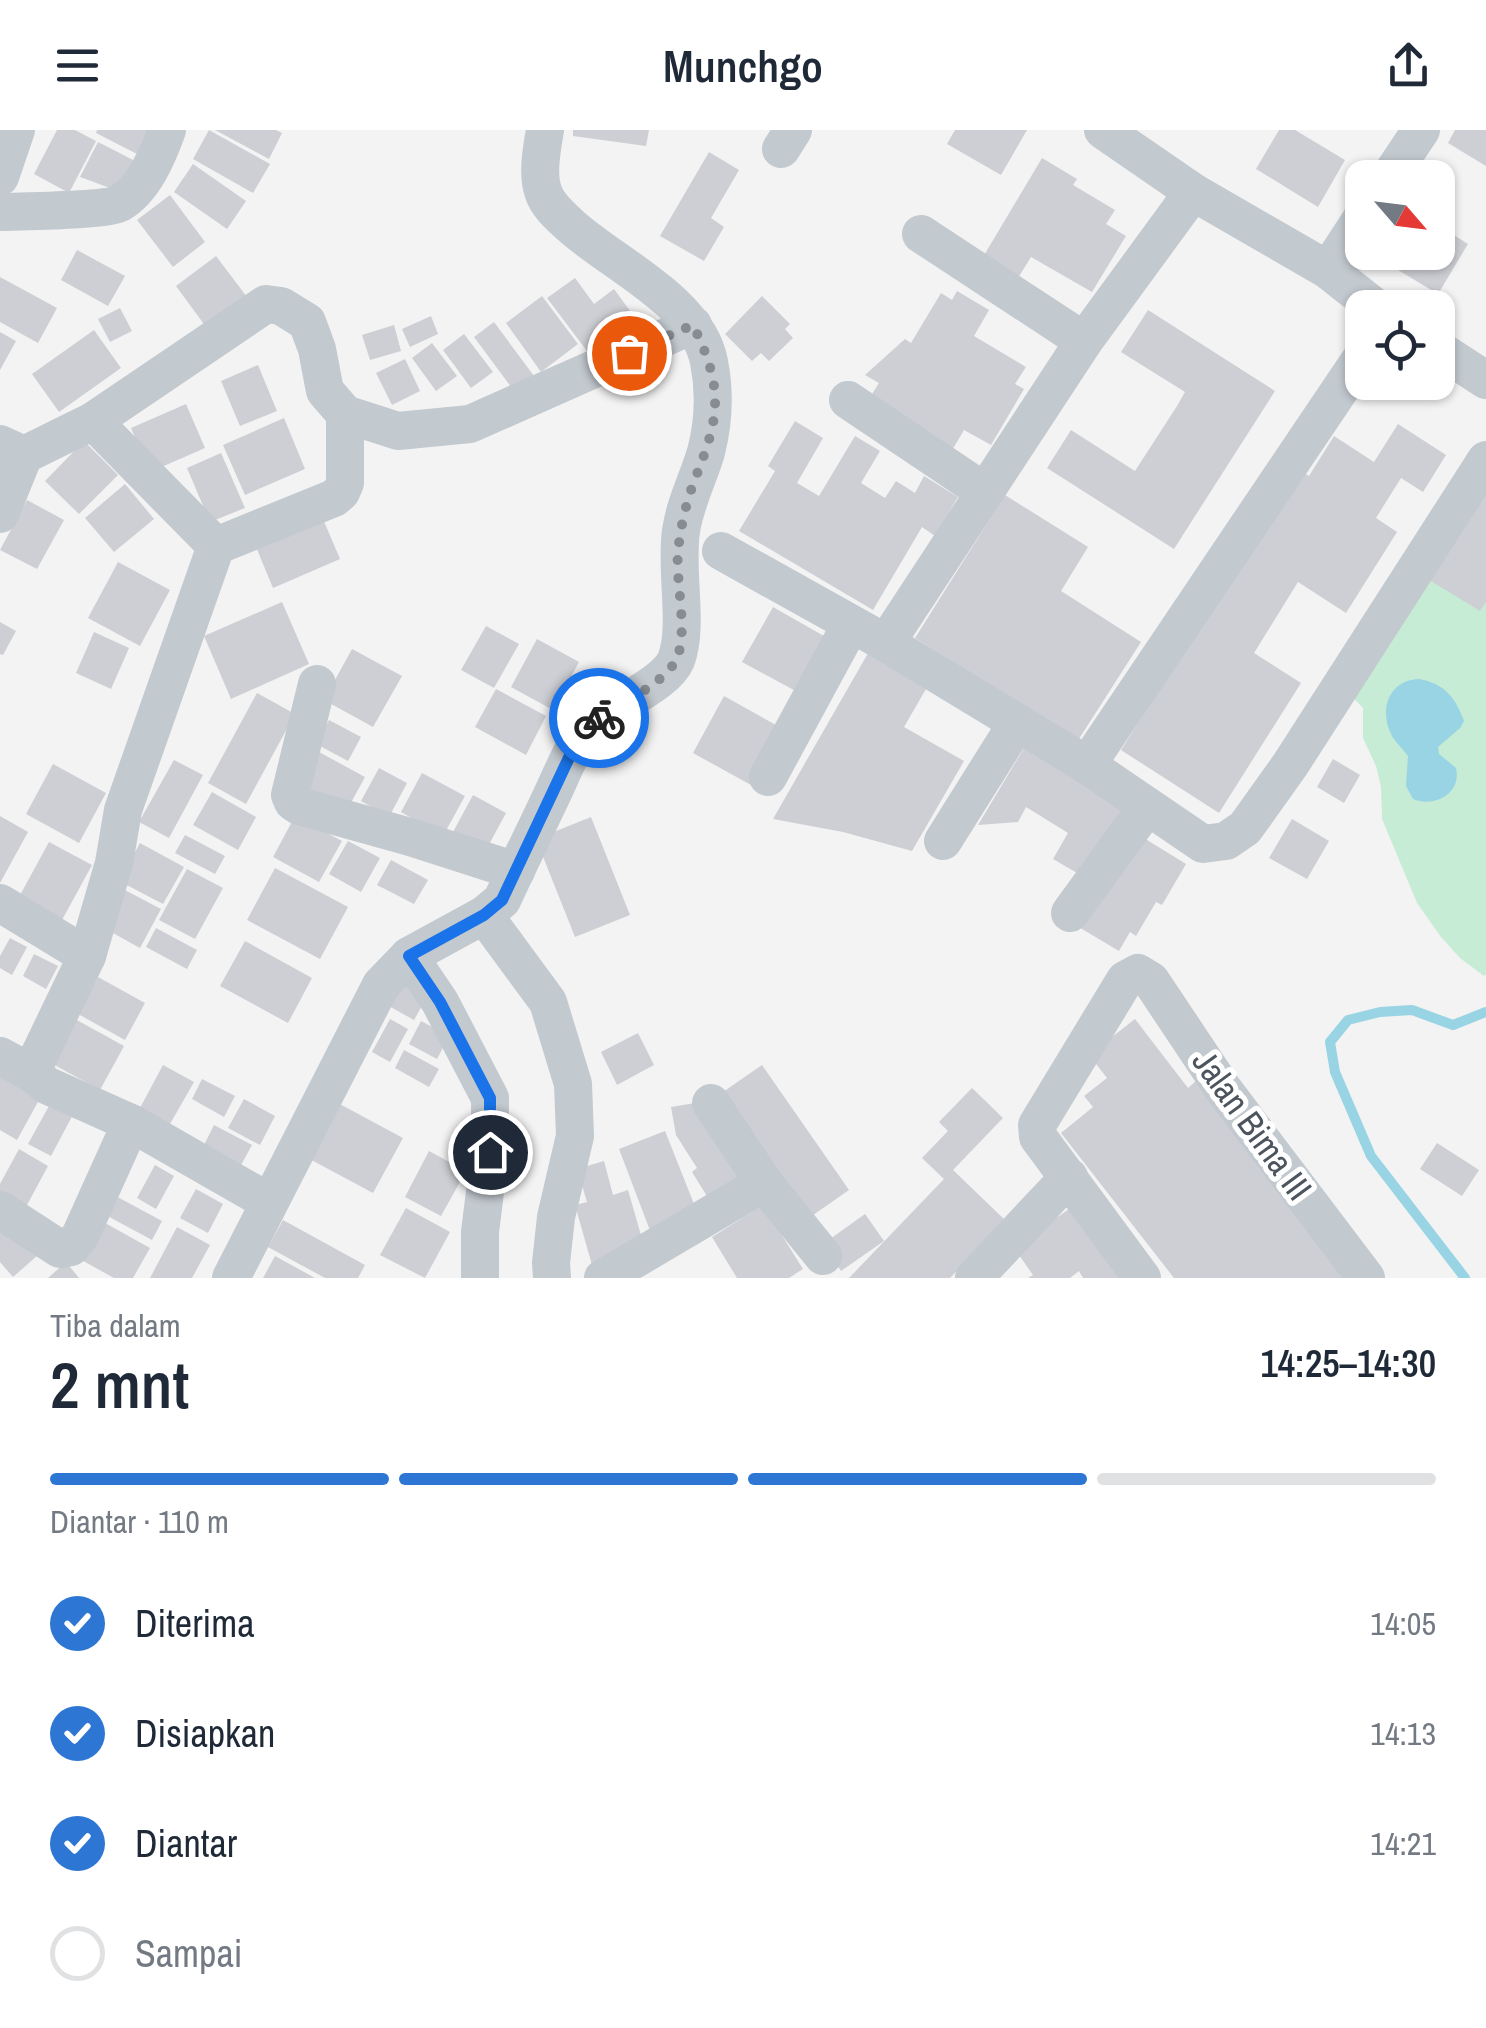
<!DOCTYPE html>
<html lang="id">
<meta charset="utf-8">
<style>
:root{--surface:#fff;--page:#f6f6f7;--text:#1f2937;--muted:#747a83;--line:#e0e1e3;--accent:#2d76d3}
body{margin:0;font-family:"Archivo Narrow",sans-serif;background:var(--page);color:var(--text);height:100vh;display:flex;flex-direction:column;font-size:38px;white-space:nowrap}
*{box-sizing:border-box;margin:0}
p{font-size:32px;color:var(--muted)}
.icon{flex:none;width:55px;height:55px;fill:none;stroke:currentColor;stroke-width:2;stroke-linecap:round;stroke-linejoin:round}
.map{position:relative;height:1148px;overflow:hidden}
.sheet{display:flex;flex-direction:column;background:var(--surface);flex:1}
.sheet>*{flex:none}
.needle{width:65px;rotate:118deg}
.tools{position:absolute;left:1345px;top:30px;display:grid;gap:20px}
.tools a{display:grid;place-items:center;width:110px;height:110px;border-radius:20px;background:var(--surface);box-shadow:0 2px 8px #0004;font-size:50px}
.pin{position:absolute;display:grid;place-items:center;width:85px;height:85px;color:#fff;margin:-42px;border:5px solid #fff;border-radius:50%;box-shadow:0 2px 10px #0007}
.courier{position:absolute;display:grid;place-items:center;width:100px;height:100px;margin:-50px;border:8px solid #1a73e8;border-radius:50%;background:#fff;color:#222;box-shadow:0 2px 12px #0007}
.head em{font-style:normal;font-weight:600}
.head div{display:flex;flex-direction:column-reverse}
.head{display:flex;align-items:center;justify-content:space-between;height:170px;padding:0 50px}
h1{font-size:65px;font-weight:600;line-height:75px}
.bar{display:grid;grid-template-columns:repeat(4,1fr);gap:15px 10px;align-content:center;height:120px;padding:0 50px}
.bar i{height:12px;border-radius:8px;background:var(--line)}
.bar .on{background:var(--accent)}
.bar p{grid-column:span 4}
ol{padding:0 50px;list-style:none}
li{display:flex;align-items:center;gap:30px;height:110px}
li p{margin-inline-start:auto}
li .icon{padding:10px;border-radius:50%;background:var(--accent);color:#fff;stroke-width:4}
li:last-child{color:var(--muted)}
li i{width:55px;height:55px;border:5px solid var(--line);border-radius:50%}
header{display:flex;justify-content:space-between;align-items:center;height:130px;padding:0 50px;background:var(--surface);font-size:45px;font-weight:600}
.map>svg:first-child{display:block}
</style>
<header><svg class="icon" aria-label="menu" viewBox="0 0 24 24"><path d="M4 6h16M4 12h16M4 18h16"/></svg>Munchgo<svg class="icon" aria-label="share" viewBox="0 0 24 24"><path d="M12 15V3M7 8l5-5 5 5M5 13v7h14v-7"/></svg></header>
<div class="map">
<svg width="1486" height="1148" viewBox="0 0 1486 1148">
<rect width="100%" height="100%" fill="#f4f3f3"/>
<path fill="#c7ecd5" d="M1486,338v506l-2,2 -24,-18 -19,-21 -24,-34 -35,-84 -1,-32 -5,-21 -13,-28v-30l-16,-16z"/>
<path fill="#98d4e4" d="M1419,549c25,4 37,19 45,42l-4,7 -22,19 1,7 17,14c6,25 -21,40 -43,31l-7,-13 2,-30c-5,-7 -12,-13 -16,-20 -14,-26 -3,-56 27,-57z"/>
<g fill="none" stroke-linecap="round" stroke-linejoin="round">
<path stroke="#98d4e4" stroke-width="10" d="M1465,1148l-94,-122 -36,-84 -5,-30 18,-22 32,-8 32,-2 41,15 33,-13"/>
</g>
<g fill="#cdcfd4">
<path d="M57,0h18l21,11 -27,52 -35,-19z"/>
<path d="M97,0h52l-12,24 -41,-21z"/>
<path d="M209,0l61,34 -17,29 -60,-34z"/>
<path d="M215,0h61l6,3 -13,26z"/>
<path d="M573,0h76l-3,16 -73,-10z"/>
<path d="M955,0h72l-26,45 -54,-31z"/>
<path d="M1279,0h16l50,30 -27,47 -62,-38z"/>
<path d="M1455,0h31v36l-38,-23z"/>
<path d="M98,12l43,22 -23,27 -38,-14z"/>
<path d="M709,22l30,18 -28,48 13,9 -20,34 -44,-25z"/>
<path d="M1042,28l35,21 -4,6 42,25 -9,14 20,12 -34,56 -61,-35 -13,21 -35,-21z"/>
<path d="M193,34l53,37 -19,28 -53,-37z"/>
<path d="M170,65l35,47 -32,25 -36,-47z"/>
<path d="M1438,95l30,19 -30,50 -60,-36 4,-6h56z"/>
<path d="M77,120l48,26 -17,30 -47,-26z"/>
<path d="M216,126l34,45 -41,30 -33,-45z"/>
<path d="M0,147l57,31 -19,35 -38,-21z"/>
<path d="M575,148l19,26 20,-15 27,37 -19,14 -8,-9 -27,20 -40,-53z"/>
<path d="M957,161l32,19 -15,26 52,31 -11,17 9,5 -33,56 -27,-15 -13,22 -84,-50 12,-19 -14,-8 40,-36 6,4 30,-50 11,7z"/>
<path d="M542,166l36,48 -37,28 -35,-49z"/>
<path d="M762,166l28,28 -5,5 8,9 -24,23 -8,-8 -9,8 -27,-27z"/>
<path d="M120,178l12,23 -22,11 -12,-23z"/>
<path d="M1148,180l127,81 -101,158 -127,-81 24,-38 64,41 42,-65 8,-14 -64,-40z"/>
<path d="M431,186l7,18 -28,13 -8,-18z"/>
<path d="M494,192l40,54 -20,15 -40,-54z"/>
<path d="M394,195l7,26 -31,9 -8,-25z"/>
<path d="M94,200l27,38 -62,44 -27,-38z"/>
<path d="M0,202l16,9 -16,29z"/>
<path d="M464,204l29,38 -22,16 -28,-38z"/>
<path d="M432,213l25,33 -21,15 -24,-33z"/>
<path d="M405,229l15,32 -28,14 -16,-32z"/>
<path d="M258,235l19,46 -37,15 -19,-45z"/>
<path d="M186,274l19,44 -55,24 -19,-44z"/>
<path d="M284,288l21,51 -60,26 -22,-50z"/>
<path d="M795,291l28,17 -26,45 22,13 36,-60 25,15 -19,32 24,15 11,-17 19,12 9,-17 34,21 -23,39 -13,-9 -49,83 -134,-79 36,-60 -7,-5z"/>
<path d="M1398,294l48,31 -23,37 -22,-14 -25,40 21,14 -51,81 -48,-31 -44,71 47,30 -82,130 -98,-63 178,-280 10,6 25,-40 40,26z"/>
<path d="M84,311l34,34 -39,39 -34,-33z"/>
<path d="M221,323l24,55 -35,14 -23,-54z"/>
<path d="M125,354l29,35 -40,33 -29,-34z"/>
<path d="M1486,364v108l-6,9 -54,-33z"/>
<path d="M1005,365l83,52 -27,44 80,51 -64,100 -162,-104z"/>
<path d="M27,370l37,20 -27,49 -37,-19z"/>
<path d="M323,389l17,40 -67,29 -17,-41z"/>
<path d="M118,432l52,28 -30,56 -52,-28z"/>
<path d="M282,472l27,62 -78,35 -27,-63z"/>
<path d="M773,477l58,33 -30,54 -59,-32z"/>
<path d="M0,492l16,9 -13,24 -3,-1z"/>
<path d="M486,496l33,18 -25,44 -33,-18z"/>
<path d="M94,502l35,16 -18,41 -35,-16z"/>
<path d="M537,509l42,23 -26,48 -42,-23z"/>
<path d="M871,518l59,34 -26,45 60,34 -52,90 -69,-19 -70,-13z"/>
<path d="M352,519l50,27 -29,51 -49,-27z"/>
<path d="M496,559l50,27 -20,39 -51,-28z"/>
<path d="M257,563l38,21 -49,90 -38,-21z"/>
<path d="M724,566l59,33 -32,56 -58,-32z"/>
<path d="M329,590l32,17 -13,24 -32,-17z"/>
<path d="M1024,618l106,64 -46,65 -31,-18 15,-26 -42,-26 -8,15 -40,3z"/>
<path d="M319,622l46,25 -19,35 -46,-25z"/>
<path d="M1333,629l27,16 -16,28 -27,-16z"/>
<path d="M174,630l29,15 -34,63 -30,-16z"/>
<path d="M53,634l53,29 -27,50 -53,-29z"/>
<path d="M379,638l28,15 -18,34 -28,-16z"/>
<path d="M422,643l43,23 -22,40 -42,-24z"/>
<path d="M212,662l44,25 -18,33 -45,-25z"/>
<path d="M473,665l33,18 -20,37 -33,-18z"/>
<path d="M0,686l28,16 -28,51z"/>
<path d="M295,686l47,25 -23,41 -46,-25z"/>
<path d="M591,687l39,98 -55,22 -39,-98z"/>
<path d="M1292,689l37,22 -22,38 -38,-21z"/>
<path d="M185,705l40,21 -10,18 -40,-21z"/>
<path d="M1139,705l47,29 -24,41 -6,-3 -20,34 -6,-4 -11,19 -42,-25z"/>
<path d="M348,711l32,17 -19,34 -32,-18z"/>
<path d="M49,712l43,23 -30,55 -43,-23z"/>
<path d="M140,713l44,24 -21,37 -44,-23z"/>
<path d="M391,730l37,20 -14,24 -37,-19z"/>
<path d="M275,738l73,39 -28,52 -73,-39z"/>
<path d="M187,739l36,19 -28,51 -36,-19z"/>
<path d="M123,759l38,20 -21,39 -38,-21z"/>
<path d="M156,798l41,22 -10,19 -41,-22z"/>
<path d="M10,808l17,9 -15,28 -12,-7v-12z"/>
<path d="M245,811l67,37 -24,45 -68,-37z"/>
<path d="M34,824l24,12 -12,23 -23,-13z"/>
<path d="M98,847l47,26 -20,37 -47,-26z"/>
<path d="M400,849l28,16 -14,25 -27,-15z"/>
<path d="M75,889l49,27 -24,44 -49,-27z"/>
<path d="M390,889l18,10 -18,33 -18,-10z"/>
<path d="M1135,889l53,69 8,-7 154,197h-176l-113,-145 32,-26 -9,-11 23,-18 -18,-23z"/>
<path d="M421,891l28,15 -12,23 -28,-15z"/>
<path d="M638,903l16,32 -37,20 -16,-33z"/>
<path d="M404,920l35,19 -10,18 -34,-19z"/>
<path d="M163,935l31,17 -24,42 -30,-16z"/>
<path d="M762,935l87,125 -43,30 -86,-126z"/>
<path d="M0,946l44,15 -27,49 -17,-10z"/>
<path d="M202,949l33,17 -11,21 -32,-18z"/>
<path d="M972,958l31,30 -50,52 53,51 -56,57h-101l95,-99 -22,-21 26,-27 -9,-9z"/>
<path d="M55,965l22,12 -26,49 -23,-12z"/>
<path d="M244,969l31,17 -15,29 -32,-17z"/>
<path d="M334,971l69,37 -30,55 -69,-37z"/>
<path d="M701,972l48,84 -34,23 -23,-37 5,-4 -21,-33 -5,-28z"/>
<path d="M214,995l38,20 -11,20 -37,-20z"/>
<path d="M665,1001l33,83 -47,19 -32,-84z"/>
<path d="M1437,1013l42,27 -17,26 -42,-27z"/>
<path d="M19,1019l29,17 -28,52 -20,-11v-23z"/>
<path d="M429,1021l37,20 -25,45 -36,-19z"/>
<path d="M604,1031l9,34 15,-5 17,59 -53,16 -17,-60 12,-3 -10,-33z"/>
<path d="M155,1035l19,11 -18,33 -19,-11z"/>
<path d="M196,1059l27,15 -15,29 -28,-15z"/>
<path d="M112,1064l50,27 -10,19 -50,-27z"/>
<path d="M763,1075l40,64 -14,9h-52l-25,-41z"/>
<path d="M406,1078l44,24 -25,46 -45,-23z"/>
<path d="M1069,1079l41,57 8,-6 13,18h-48l-4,-7 -9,7h-42l5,-3 -19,-27z"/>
<path d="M865,1084l19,27 -43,30 -18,-27z"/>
<path d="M96,1088l54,30 -17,30h-19l-38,-21z"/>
<path d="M283,1090l82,45 -7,13h-33l-57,-31z"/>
<path d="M177,1097l33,18 -18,33h-42z"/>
<path d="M0,1099l38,26 -25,22 -13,-15z"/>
<path d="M275,1126l40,22h-52z"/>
<path d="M66,1132l13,16h-31z"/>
</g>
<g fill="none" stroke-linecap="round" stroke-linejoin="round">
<g stroke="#c2c9cf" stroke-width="38">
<path d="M1103,0l90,62 135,78 48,38"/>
<path d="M781,19l12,-19"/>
<path d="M0,47l16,-47"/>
<path d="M1389,48l32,-48"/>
<path d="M1193,62l-109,149 -198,302 201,122 116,79 23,-3 19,-13 45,-63 196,-305"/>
<path d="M0,82c22,-1 106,-1 120,-9 24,-14 38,-48 47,-73"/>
<path d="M921,104l163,107"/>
<path d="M1328,140l34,-52"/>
<path d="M1438,219l48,31"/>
<path d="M848,270l137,92"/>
<path d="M93,291l123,125"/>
<path d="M0,314l24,11 69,-34 173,-117 15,2 26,16 10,27 8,42 20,23 53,17 72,-7 223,-99"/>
<path d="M0,384l24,-59"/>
<path d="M721,421l165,92"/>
<path d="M317,554l-27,111 3,7 6,4 111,31 106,34"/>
<path d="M1087,635l275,-408"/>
<path d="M768,647l83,-153"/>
<path d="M943,711l74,-118"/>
<path d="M0,773l87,53 -52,108v11"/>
<path d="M1070,783l77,-106"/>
<path d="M484,785l64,87 25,82 2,52 -19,81 -5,46 1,15"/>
<path d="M87,826l27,-93 9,-53 93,-264 118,-48 7,-6 4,-9v-69"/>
<path d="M409,826l31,46 50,96v54l-10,80v46"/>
<path d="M0,926l35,19 11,10 85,38 138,79"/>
<path d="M711,973l53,80 59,73"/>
<path d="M0,1080l60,39 11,-2 9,-11 51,-113"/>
<path d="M231,1148l150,-293 28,-29 75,-41 18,-15c16,-35 33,-69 49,-103 11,-23 20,-48 36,-67 21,-24 78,-44 89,-70 13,-33 -1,-90 5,-129 4,-28 17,-52 25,-79 8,-31 9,-60 3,-90 -11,-60 -96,-98 -138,-136 -11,-10 -24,-21 -28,-35 -6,-18 -1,-43 2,-61"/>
<path d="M603,1148l161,-95"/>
<path d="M974,1148l95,-101"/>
<path d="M1142,1148l-104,-141 -1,-12 88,-145 13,-7 13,8 72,108 143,189"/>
</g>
</g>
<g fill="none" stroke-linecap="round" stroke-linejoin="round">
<path stroke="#878c92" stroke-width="10" stroke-dasharray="0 18" d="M599,588c23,-16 56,-29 74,-53 18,-24 2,-82 5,-113 2,-20 6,-40 12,-59 10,-29 24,-57 25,-88 1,-29 -10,-55 -22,-80l-64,28"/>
<path stroke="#1a73e8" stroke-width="12" d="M490,1022v-54l-50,-96 -31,-46 75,-41 18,-15 72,-153 25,-29"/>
</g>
<g text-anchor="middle" stroke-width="10" stroke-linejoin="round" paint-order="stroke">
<g font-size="35" fill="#4c555e" stroke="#fff">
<text transform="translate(1252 995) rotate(54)" y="12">Jalan Bima III</text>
</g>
</g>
</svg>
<div class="tools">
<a><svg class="needle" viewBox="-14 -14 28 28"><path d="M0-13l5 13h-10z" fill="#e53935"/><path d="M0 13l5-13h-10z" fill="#747a83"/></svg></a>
<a><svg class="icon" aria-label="locate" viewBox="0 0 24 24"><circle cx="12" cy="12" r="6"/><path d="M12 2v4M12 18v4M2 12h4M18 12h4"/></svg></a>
</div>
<div class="pin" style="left:629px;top:223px;background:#ea580c"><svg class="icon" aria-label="bag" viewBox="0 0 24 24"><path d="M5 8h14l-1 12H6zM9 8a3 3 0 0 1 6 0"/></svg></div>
<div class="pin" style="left:490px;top:1022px;background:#1f2937"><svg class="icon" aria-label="home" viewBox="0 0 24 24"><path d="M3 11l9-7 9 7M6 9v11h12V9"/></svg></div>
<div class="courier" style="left:599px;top:588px"><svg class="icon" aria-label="bike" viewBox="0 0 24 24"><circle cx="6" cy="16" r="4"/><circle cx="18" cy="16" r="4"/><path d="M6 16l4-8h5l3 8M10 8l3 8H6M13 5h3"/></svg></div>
</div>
<section class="sheet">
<div class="head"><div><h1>2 mnt</h1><p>Tiba dalam</p></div><em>14:25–14:30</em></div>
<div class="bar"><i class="on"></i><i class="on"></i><i class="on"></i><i></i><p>Diantar · 110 m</p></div>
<ol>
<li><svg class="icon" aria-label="check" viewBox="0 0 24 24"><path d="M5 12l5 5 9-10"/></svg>Diterima<p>14:05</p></li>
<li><svg class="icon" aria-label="check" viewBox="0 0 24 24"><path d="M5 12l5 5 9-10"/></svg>Disiapkan<p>14:13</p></li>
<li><svg class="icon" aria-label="check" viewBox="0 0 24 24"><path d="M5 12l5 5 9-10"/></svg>Diantar<p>14:21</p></li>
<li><i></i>Sampai</li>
</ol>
</section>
